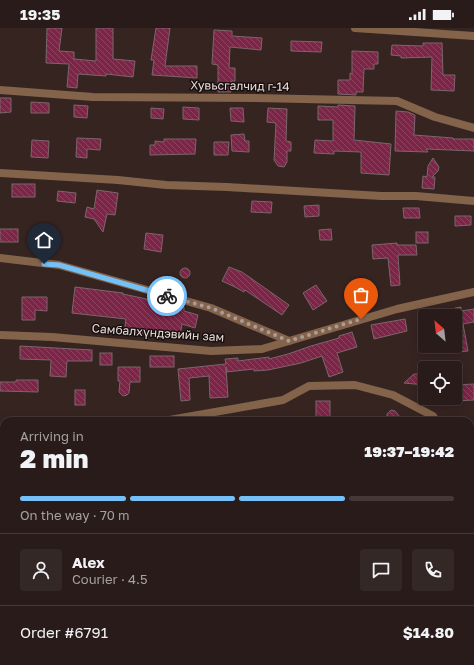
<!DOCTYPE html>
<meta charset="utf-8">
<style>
:root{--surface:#281b19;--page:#342826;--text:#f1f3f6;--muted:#a5a1a2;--line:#443938;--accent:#75c0f6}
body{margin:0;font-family:"Golos Text",sans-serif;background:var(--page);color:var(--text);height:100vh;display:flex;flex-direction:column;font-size:15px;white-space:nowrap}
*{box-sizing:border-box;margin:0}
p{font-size:13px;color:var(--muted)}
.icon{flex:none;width:22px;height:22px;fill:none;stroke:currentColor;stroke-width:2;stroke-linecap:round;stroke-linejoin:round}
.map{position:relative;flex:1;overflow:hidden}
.sheet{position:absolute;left:0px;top:389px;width:474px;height:248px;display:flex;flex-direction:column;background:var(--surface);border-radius:12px 12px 0 0;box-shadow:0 2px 10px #0003,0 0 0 1px var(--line)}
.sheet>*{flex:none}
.needle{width:26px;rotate:332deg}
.controls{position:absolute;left:418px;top:281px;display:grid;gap:8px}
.controls a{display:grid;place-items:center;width:44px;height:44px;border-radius:4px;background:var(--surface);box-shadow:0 2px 10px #0003,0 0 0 1px var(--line);font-size:20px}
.pin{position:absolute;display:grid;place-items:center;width:34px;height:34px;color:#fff;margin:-41px -17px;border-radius:50% 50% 50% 0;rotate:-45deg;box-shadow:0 0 4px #0007}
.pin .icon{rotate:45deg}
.courier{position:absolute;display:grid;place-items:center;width:40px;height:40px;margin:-20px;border:3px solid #75c0f6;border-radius:50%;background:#fff;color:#222;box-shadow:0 1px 5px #0007}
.overview em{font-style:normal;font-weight:800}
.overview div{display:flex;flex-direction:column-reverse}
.overview{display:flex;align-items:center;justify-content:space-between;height:68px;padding:0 20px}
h1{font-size:26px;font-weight:800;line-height:30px}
.bar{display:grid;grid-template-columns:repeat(4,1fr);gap:6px 4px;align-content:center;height:48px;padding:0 20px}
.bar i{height:5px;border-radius:3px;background:var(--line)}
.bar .on{background:var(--accent)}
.bar p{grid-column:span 4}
.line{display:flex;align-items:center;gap:10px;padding:0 20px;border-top:1px solid var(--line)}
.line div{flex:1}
.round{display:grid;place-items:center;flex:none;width:42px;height:42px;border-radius:4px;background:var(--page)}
.status{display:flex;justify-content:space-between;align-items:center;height:28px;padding:0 20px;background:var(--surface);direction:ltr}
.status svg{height:11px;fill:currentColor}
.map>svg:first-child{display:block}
</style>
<div class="status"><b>19:35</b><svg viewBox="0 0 49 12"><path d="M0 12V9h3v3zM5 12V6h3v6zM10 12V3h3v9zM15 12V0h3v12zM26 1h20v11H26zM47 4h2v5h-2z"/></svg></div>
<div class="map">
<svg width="474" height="637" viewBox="0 0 474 637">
<defs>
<pattern id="building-back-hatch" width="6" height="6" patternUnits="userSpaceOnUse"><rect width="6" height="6" fill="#7b2547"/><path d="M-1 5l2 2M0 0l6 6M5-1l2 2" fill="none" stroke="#8e4461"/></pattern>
</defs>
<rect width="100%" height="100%" fill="#362421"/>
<g fill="url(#building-back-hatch)" stroke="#7b666c">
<path d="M47,0h15l-3,23 15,1v7l22,2v-33h17v31l22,2 -2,16 -27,-3v2l-28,-2 -1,14 -10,-1 2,-23 -23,-1z"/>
<path d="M156,0h14l-5,38h32v12l-45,-3 2,-15h-3z"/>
<path d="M214,2l18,1v5l30,2 -1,12 -31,-3 -1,21h6v13h-4v11h-13v-27l-6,-1z"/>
<path d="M291,13l31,1 -1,10 -30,-1z"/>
<path d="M423,15h19l1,32h12l-1,16 -23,-1 1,-33 -31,1v-2l-10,-1 1,-10 31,1z"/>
<path d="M352,23l26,1v12h-4v5h-10l-1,23h-7v3l-18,-1v-14h12v-7l2,1z"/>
<path d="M0,70h11v14l-11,1z"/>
<path d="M31,74l18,1v10h-18z"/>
<path d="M74,77l14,1 -1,12 -13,-1z"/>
<path d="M338,77l17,1 -1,34 37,4 -2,31 -28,-2v-21l-27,-1v3l-20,-1 1,-13 18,1v-21h-15v-14l20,1z"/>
<path d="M183,79l16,1v12l-16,-1z"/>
<path d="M151,80l13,1 -1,10 -12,-1z"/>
<path d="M230,80h13l1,14 -13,-1z"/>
<path d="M268,80l19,1 -1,32 5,1v9h-4v11l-3,5 -6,-1 -4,-6 2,-37 -9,-1z"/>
<path d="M396,83l12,1 7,3 -1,20 39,3v1h21v12l-48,-2 2,3 -33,-1z"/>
<path d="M244,106l1,7h4v11l-17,-1 -1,-16z"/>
<path d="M77,110l24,1 -1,11 -13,-1v9l-11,-1z"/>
<path d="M164,111h32l-1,15 -45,1v-10h5v-4l9,1z"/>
<path d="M32,112l17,1 -1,17 -17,-1z"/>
<path d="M214,114h15l-1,13h-14z"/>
<path d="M433,130l6,9 -1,4 -6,6h3l-1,12 -12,-1 1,-12 4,1 1,-11z"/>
<rect x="12" y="156" width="23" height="13"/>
<path d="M97,162l21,3 -3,22 -8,-1 -4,18 -9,-13 -9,-2 2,-10 7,2z"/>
<path d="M58,163l18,2 -1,10 -18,-2z"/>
<path d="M252,173l20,1 -1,11 -20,-1z"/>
<path d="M319,177v11l-14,1 -1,-11z"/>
<path d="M403,180h16l1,10h-16z"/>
<path d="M455,188h16v9l-16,1z"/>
<rect x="0" y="201" width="18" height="13"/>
<path d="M331,201l1,11h-12l-1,-10z"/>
<rect x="416" y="204" width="12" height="11"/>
<path d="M146,205l17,2 -2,17 -17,-3z"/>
<path d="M397,215v2h19l1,10h-19l2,30 -9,1 -3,-28 -15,1 -1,-14z"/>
<path d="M229,239l13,5 47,33 -7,10 -37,-25 -1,2 -9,-5 -13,-6z"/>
<circle cx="185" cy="245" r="5"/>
<path d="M316,257l11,16 -14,9 -10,-17z"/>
<path d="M75,259l48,6v1l61,13v4l14,4 -3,13 -13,-4 -2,12 -56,-3 2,-14 -54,-6z"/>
<path d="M22,269h25v14l-12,-1v10h-13z"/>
<path d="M461,279v4l13,-2v13l-11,2 5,27 -11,1 -2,-12v-32z"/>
<path d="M405,291l2,12 -33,8 -3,-14z"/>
<path d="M352,304l5,15 -20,6 6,19 -14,5 -7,-21 -21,7 -33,7 -14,1v-2l-28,3v-5l2,30 -18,1 -1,-22 -20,2 1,22 -9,1 -3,-32 48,-5 -1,-5 13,-1v3l31,-4v2l19,-5 23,-8 28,-8v-2z"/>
<path d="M20,318l72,4v11h-25l-1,16 -16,-1 1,-16 -31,-1z"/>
<rect x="100" y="325" width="12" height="12"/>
<rect x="150" y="328" width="24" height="11"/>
<path d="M118,339h22v15h-10l-1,11 -2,2 -4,1 -4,-4 1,-11h-2z"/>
<path d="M414,346h11v11l-21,-2z"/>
<path d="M16,352h22v12l-38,-1v-9h16z"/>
<path d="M474,356v16l-19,1v-16z"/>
<rect x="75" y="362" width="10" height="15"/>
<rect x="316" y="373" width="14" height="20"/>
<path d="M391,382l4,1 5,6 -7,4h-6v-7z"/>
</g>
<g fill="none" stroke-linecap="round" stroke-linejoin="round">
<g stroke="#83634a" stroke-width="8">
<path d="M355,0l119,8"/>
<path d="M0,62l93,7 163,1 141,3 38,16 39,11"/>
<path d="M0,145l118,7 48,5 61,2 154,9h35l58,5"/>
<path d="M0,230l59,7 152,43 78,33"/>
<path d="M164,393l119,-21 26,-14 46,-1 38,10 40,21 3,5"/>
<path d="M470,415h4"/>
<path d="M0,422h4"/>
<path d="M0,485l4,1"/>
<path d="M470,530l4,1"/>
<path d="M0,595l4,-38"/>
<path d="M0,627h4"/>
<path d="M59,633l93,4"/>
<path d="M426,637l2,-4"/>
</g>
<path stroke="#83634a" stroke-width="8" d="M0,307l52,2 159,14 51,-2 135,-40 77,-17"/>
<g stroke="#b5835b" stroke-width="8">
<path d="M0,507h4"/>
<path d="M470,587l4,1"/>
</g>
</g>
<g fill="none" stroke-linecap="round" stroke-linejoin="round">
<path stroke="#aa9c99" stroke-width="4" stroke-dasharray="0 7.2" d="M167,268l44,12 78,33 72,-22"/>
<path stroke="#75c0f6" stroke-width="5" d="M44,236l15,1 108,31"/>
</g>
<g text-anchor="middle" stroke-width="3" stroke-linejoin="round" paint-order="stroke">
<g font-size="12" fill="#e8dcd9" stroke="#18100e">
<text transform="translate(240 58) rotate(1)" y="4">Хувьсгалчид г-14</text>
<text transform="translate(158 305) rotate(4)" y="4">Самбалхүндэвийн зам</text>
</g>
</g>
</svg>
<div class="controls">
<a><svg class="needle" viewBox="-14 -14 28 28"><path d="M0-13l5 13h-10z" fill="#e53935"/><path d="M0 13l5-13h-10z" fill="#a5a1a2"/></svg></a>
<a><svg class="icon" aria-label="locate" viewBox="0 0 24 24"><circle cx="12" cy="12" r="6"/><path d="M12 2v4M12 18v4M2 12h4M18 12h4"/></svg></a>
</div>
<div class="pin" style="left:361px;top:291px;background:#ea580c"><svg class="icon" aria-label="bag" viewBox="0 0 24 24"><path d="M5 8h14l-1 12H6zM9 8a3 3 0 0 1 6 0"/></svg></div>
<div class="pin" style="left:44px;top:236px;background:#1f2937"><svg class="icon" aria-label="home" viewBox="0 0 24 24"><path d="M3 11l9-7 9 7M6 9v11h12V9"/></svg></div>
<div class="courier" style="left:167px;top:268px"><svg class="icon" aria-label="bike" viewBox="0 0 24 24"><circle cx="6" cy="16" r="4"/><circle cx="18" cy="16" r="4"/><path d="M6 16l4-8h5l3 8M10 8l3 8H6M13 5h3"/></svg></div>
<section class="sheet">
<div class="overview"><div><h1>2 min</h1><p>Arriving in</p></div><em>19:37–19:42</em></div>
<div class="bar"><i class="on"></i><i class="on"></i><i class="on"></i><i></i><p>On the way · 70 m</p></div>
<div class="line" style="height:72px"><a class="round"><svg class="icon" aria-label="person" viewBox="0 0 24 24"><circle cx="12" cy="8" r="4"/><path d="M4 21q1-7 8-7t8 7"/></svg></a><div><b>Alex</b><p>Courier · 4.5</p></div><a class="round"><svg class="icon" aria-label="chat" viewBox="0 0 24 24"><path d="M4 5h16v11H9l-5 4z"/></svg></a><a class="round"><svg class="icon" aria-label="phone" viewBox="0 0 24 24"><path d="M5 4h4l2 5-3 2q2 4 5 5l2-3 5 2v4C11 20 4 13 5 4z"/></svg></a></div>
<div class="line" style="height:52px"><div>Order #6791</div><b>$14.80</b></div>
</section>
</div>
